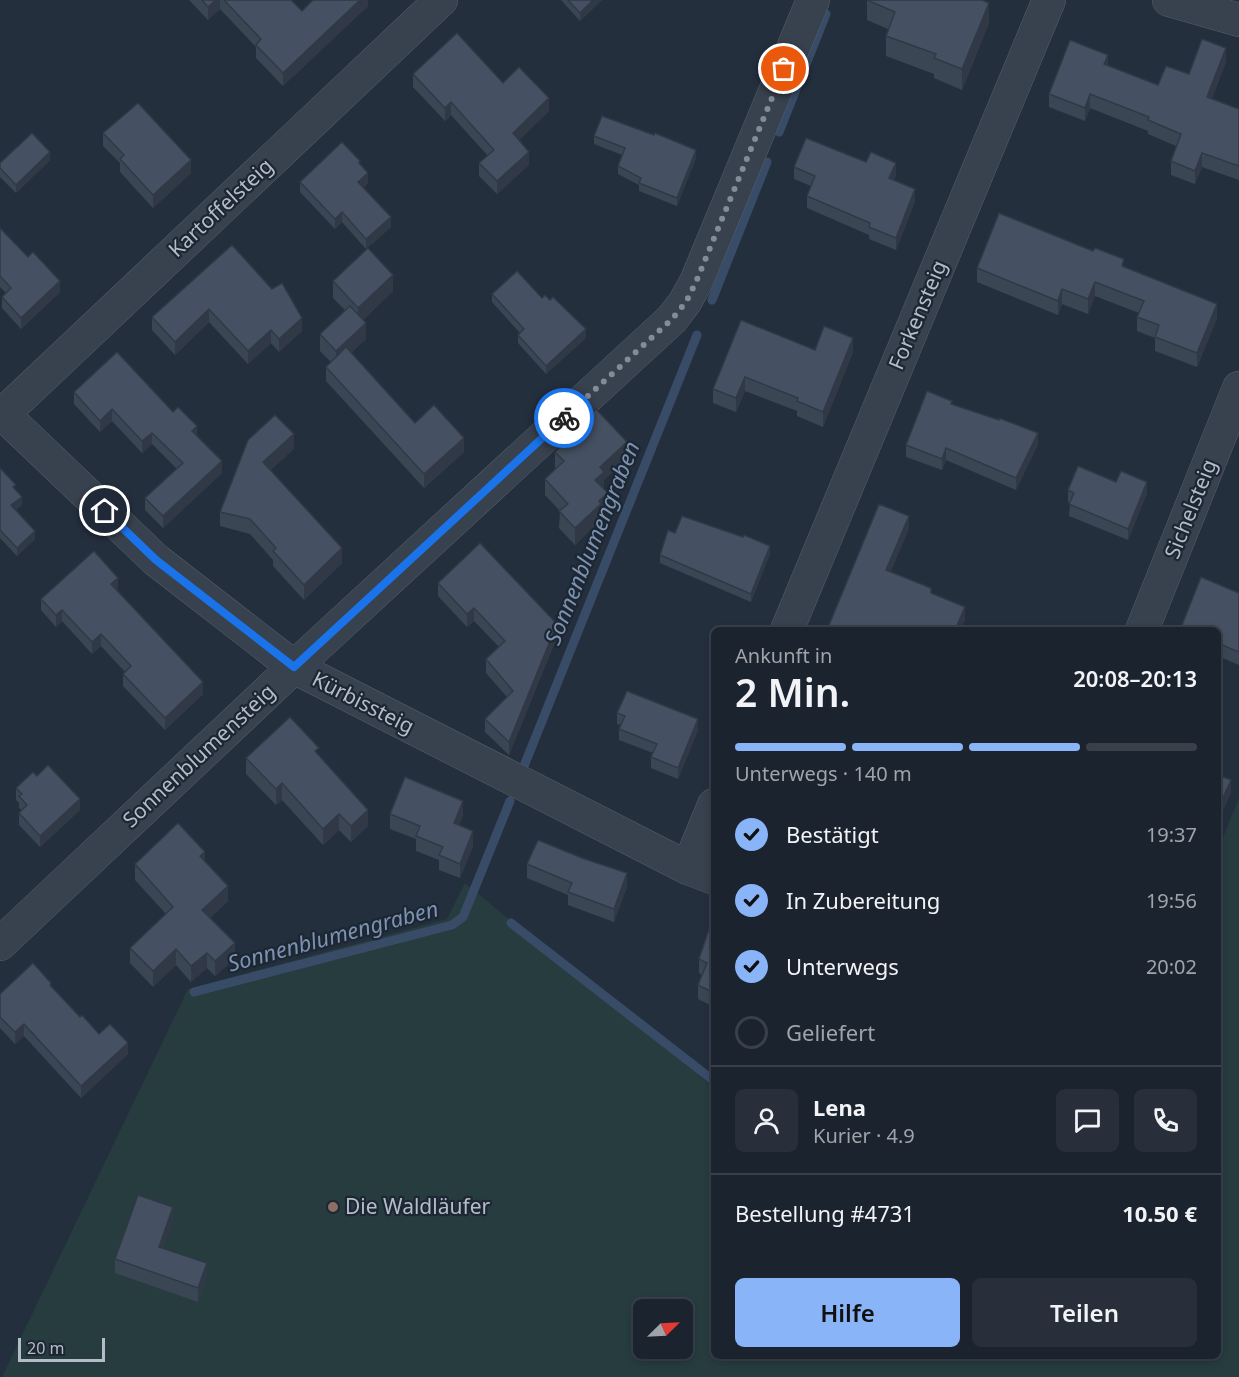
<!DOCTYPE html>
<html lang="de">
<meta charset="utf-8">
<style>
:root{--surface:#1b232e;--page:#282f3a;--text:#f1f3f6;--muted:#a0a4aa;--line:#39404a;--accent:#8ab4f8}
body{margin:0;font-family:"Noto Sans",sans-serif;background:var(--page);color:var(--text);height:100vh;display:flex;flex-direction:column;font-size:22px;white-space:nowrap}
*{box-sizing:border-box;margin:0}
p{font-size:20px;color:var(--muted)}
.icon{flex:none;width:33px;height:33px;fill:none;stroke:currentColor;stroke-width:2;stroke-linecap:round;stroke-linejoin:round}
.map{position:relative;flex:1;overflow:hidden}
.panel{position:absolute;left:711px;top:627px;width:510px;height:732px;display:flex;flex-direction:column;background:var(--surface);border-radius:9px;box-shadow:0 3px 9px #0003,0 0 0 2px var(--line)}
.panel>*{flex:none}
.needle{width:39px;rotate:66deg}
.fabs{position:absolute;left:633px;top:1299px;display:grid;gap:12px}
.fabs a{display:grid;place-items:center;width:60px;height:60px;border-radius:9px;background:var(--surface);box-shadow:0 3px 9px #0003,0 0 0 2px var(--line);font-size:30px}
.scale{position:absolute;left:18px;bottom:15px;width:87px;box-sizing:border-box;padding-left:6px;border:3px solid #b4bcc9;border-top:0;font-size:16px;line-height:21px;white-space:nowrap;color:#b4bcc9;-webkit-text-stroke:4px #1d2633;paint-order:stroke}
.pin{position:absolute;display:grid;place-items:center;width:51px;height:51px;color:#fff;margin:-26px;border:3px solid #fff;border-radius:50%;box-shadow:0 2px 6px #0007}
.courier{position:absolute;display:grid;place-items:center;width:60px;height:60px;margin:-30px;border:4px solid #1a73e8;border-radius:50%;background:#fff;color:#222;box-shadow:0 2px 8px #0007}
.summary em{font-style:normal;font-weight:600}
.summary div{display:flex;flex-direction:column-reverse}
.summary{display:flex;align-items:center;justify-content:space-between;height:102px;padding:0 24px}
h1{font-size:39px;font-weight:600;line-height:45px}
.bar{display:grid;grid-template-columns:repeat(4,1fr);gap:9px 6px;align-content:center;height:72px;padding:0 24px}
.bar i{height:8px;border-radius:4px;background:var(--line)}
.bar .on{background:var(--accent)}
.bar p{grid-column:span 4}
.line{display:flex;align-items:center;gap:15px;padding:0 24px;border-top:2px solid var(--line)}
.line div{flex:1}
.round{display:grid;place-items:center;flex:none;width:63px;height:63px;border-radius:9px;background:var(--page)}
ol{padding:0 24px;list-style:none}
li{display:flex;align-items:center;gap:18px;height:66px}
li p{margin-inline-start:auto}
li .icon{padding:6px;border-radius:50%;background:var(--accent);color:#111;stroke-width:4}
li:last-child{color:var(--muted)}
li i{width:33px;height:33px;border:3px solid var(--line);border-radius:50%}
.action{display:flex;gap:12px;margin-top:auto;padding:12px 24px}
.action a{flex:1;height:69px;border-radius:9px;background:var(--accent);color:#111;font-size:24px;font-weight:600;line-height:69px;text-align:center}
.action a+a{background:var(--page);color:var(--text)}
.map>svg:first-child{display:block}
</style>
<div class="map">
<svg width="1239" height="1377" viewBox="0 0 1239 1377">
<rect width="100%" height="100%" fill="#242f3e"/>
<path fill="#263c3f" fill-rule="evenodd" d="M1239,798v579h-1237l186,-388 259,-70 18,-36 249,205v268h504v-506zM644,1310h38v38h-38z"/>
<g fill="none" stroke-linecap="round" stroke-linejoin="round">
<g stroke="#394c67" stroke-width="9">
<path d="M779,132l47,-118"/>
<path d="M712,300l55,-138"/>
<path d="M524,766l173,-431"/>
<path d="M511,923l203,158"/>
<path d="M194,992l258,-67 11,-8 47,-116"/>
</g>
<defs>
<g id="minor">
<path d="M1169,0l70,20"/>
<path d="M3,414l153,146 138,107 394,201 26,10"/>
<path d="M0,417l441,-417"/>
<path d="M787,630l262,-630"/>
<path d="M1142,630l97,-242"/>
<path d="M688,868l26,-63"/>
<path d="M0,944l294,-277 378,-348 13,-17 11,-20 117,-282"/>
</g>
</defs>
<use href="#minor" stroke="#565f6c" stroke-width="34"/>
<use href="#minor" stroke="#38414e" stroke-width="33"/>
</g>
<g fill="#3b4654">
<path d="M189,0h102l11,11 66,-11v6l-85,80 -27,-28v-11l-36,-38 -12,11z"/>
<path d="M561,0h41l-22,21z"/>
<path d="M867,0l122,23 -27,67 -28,-12v-4l-48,-18v-20l2,-7 -21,-9z"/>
<path d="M1226,62l-14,36 27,11v71l-37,-13 -7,17 -24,-9v-14l5,-15 -28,-12v-3l-58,-23 -5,13 -36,-14v-13l59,-28 50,19z"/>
<path d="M413,74l90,9 46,28 -30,29 10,25 -32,29 -18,-18v-13l9,-7 -37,-41 -6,6 -32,-34z"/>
<path d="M103,133l88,40 -38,35 -33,-36v-9l-17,-17z"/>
<path d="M594,136l102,22 -19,48 -38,-15v-6l-21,-11v-8l4,-11 -28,-11z"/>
<path d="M50,160l-34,33 -16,-16v-14z"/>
<path d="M360,165l8,18 -5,5 28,39 -25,22 -24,-27 -7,7 -35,-37v-10z"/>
<path d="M794,167l102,8 -2,5 21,21 -19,49 -27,-11v-4l-62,-27v-12l4,-10 -17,-7z"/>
<path d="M0,228l60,64 -39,37 -19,-21v-11l4,-4 -6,-6z"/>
<path d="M232,245l70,86 -23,21 -8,-9 -23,21 -39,-42 -34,33 -23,-25v-13z"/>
<path d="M1124,266l93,52 -20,49 -42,-16v-13l-18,-7v-14l2,-4 -44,-17 -7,18 -26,-10 -4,11 -81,-33v-14z"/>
<path d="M333,281l60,10 -30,29 3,19 -15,14 64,70 49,29 -40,36 -98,-107v-14l5,-5 -11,-11v-17l25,-24 -12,-12z"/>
<path d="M492,294l50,4 8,2 36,38 -40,36 -28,-31v-8l2,-2 -28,-31z"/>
<path d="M815,350l38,2 -30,75 -26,-11v-5l-52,-20 -9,21 -23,-9v-14z"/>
<path d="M74,392l99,20 24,23 25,38 -59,55 -18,-18v-12l32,-29 -25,-25 -10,9 -30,-32 -12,11 -26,-28z"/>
<path d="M952,404l86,40 -22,46 -70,-30 -4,10 -36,-13v-12z"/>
<path d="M577,426l50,33 -23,21v8l4,21 -7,7v4l-26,25 -16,-17 1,-17 -15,-16v-16l10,-10v-17l22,-21z"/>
<path d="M294,449l-24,21 72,93 -38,37 -31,-34v-6l-23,-26 -30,-8v-14z"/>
<path d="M0,468l16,22 6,15 -6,5 19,29 -18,17 -17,-18z"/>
<path d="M1116,482l31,11 -19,47 -59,-24 1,-13 -2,-1v-12z"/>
<path d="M675,533l95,21 -19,48 -91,-39v-8z"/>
<path d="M438,583l119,54 -48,118 -24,-23v-13l22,-22 -21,-24v-14l13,-12 -25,-26 -7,6 -29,-31z"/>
<path d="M118,590l-1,1 86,103 -38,36 -42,-44v-12l2,-2 -24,-26 -9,8 -30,-33 -6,6 -15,-17v-11z"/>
<path d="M1239,593v72l-19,-8 -2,-27z"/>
<path d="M617,713l81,17 -20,49 -27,-11v-11l2,-4 -34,-13v-11l2,-4 -4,-1z"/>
<path d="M319,755l49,71 -17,16 -12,-12 -16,15 -41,-45 -6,5 -30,-31v-16z"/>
<path d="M37,776l43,34 -40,37 -21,-22v-12l3,-3 -3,-2v-5l-3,-3v-12z"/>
<path d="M390,814l73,1 -4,10 14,21 -13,32 -21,-8v-10l-23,-9v-12l-26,-10z"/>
<path d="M205,861l23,40 -18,17 25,40 -20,18 -8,-8 -16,14 -15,-17 -23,22 -23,-24v-15l36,-34 -31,-34v-16z"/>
<path d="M527,864l100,23 -13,35 -46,-17v-10l-41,-17z"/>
<path d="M714,914v93l-16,-8v-14l4,-10 -3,-2v-14z"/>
<path d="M51,987l29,30 19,17 29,20 -47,44 -57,-62 -9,8 -15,-16v-34z"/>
<path d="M173,1222l-10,26 44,30 -9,24 -83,-29v-14z"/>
</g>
<g fill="#303945">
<path d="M216,0h4v9l-12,11v-13z"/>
<path d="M360,0h8v6l-85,80v-13z"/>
<path d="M593,0h9l-22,21v-8z"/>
<path d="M989,3v20l-27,67v-21z"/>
<path d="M1226,48v14l-19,48v-13z"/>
<path d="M1108,55v13l-4,-4z"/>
<path d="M1090,94v14l-5,13v-13z"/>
<path d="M549,98v13l-36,35v-13z"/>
<path d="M451,102v13l-6,6v-13z"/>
<path d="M696,150v8l-19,48v-8z"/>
<path d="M50,152v8l-34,33v-8z"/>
<path d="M529,152v13l-32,29v-13z"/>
<path d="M1202,153v14l-7,17v-13z"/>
<path d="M191,160v13l-38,35v-13z"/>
<path d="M896,163v12l-7,15v-12z"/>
<path d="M368,173v10l-10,9v-10z"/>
<path d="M915,189v12l-19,49v-12z"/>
<path d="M342,212v10l-7,7v-10z"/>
<path d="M391,217v10l-25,22v-10z"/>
<path d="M393,275v16l-35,33v-16z"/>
<path d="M60,281v11l-39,37v-11z"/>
<path d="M1095,282v14l-7,18v-15z"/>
<path d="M1062,289v15l-4,11v-14z"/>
<path d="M1217,304v14l-20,49v-14z"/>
<path d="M209,309v13l-34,33v-13z"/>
<path d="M302,318v13l-23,21v-13z"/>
<path d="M366,323v16l-30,28v-16z"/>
<path d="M586,329v9l-40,36v-8z"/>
<path d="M271,330v13l-23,21v-13z"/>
<path d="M853,338v14l-30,75v-15z"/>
<path d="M745,377v14l-9,21v-14z"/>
<path d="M112,409v12l-12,11v-11z"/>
<path d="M197,426v12l-5,-7z"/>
<path d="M152,433v11l-10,9v-12z"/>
<path d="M1038,433v11l-22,46v-12z"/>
<path d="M294,434v15l-31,28v-15z"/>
<path d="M464,438v14l-40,36v-14z"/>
<path d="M627,442v17l-23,21v8l-9,-8 5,-13z"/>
<path d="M946,448v12l-4,10v-11z"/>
<path d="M222,461v12l-59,55v-12z"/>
<path d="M1147,482v11l-19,47v-11z"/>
<path d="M608,493v16l-7,7v4l-26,25v-17z"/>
<path d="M22,497v8l-11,9v-9z"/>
<path d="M909,516v13l-23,54v-13z"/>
<path d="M35,531v8l-18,17v-8z"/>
<path d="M770,546v8l-19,48v-8z"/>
<path d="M342,548v15l-38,37v-15z"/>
<path d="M118,578v12l-7,6v-12z"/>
<path d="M965,607v13l-5,10h-5z"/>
<path d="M474,608v13l-7,6v-13z"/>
<path d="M62,610v11l-6,6v-12z"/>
<path d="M557,624v13l-48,118v-13z"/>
<path d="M101,634v12l-9,8v-12z"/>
<path d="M1220,644v13l-2,4v-13z"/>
<path d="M203,682v12l-38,36v-12z"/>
<path d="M698,719v11l-20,49v-11z"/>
<path d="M1231,780v13l-13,29v-13z"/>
<path d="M282,783v17l-6,5v-16z"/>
<path d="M80,799v11l-40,37v-11z"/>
<path d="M463,801v14l-9,23v-15z"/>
<path d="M368,810v16l-17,16v-16z"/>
<path d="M339,814v16l-16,15v-16z"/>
<path d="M1221,820v13l-3,7v-13z"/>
<path d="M473,831v15l-13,32v-14z"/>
<path d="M205,852v15l-5,-11z"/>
<path d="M627,873v14l-13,35v-13z"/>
<path d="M228,886v15l-26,24v-15z"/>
<path d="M235,943v15l-20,18v-15z"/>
<path d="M176,949v16l-23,22v-16z"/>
<path d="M207,953v15l-16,14v-16z"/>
<path d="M24,1024v12l-9,8v-12z"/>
<path d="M128,1043v11l-47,44v-12z"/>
<path d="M173,1207v15l-14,39v-14z"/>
<path d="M207,1263v15l-9,24v-14z"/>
</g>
<g fill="#455162" stroke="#303945" stroke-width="1.5">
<path d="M202,0h14l-8,7z"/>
<path d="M224,0h67l11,11 11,-11h47l-77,73 -27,-28 5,-6z"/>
<path d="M568,0h25l-13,13z"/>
<path d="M867,0h115l7,3 -27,66 -28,-11 2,-4 -50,-18 9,-24z"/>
<path d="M457,33l46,50 16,-16 30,31 -36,35 16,19 -32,29 -18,-18 15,-13 -43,-48 -6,6 -32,-34z"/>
<path d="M1202,39l24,9 -19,49 32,12v57l-37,-13 -7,18 -24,-10 10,-27 -33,-14 1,-3 -59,-23 -5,14 -36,-14 21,-54 38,15 -4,9 54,21 8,-19 23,8z"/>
<path d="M138,103l53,57 -38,35 -33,-36 4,-4 -21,-22z"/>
<path d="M602,116l52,19 1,-2 41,17 -19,48 -38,-15 2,-5 -23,-12 7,-18 -31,-12z"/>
<path d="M32,133l18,19 -34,33 -16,-17v-5z"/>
<path d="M806,138l60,24 5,-10 25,11 -7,15 26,11 -19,49 -27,-11 1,-4 -63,-27 8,-20 -21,-9z"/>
<path d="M342,142l18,19 -1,2 9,10 -10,9 33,35 -25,22 -24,-27 -7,7 -35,-37z"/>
<path d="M999,213l94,38 2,-3 29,11 -2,7 95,38 -20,49 -42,-16 4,-12 -22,-8 7,-16 -49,-19 -7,17 -26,-10 -4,12 -81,-33z"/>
<path d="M0,228l28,29 5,-5 27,29 -39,37 -19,-21 9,-9 -11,-12z"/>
<path d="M232,245l40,44 10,-6 20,35 -23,21 -8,-9 -23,21 -39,-42 -34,33 -23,-25z"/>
<path d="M368,248l25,27 -35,33 -25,-27z"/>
<path d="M517,271l25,27 3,-3 5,5 3,-3 33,32 -40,37 -28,-31 6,-6 -32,-35z"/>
<path d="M350,306l16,17 -30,28 -16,-17z"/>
<path d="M741,320l74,30 9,-24 29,12 -30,74 -26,-11 1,-3 -53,-21 -9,21 -23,-9z"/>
<path d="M346,347l69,76 19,-18 30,33 -40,36 -98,-107z"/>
<path d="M117,352l56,60 5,-5 19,19 -5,5 30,30 -59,55 -18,-18 38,-35 -31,-30 -10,8 -30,-32 -12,12 -26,-29z"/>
<path d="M927,391l25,10 -1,3 48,16v-2l39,15 -22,45 -70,-30 -4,11 -36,-14z"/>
<path d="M596,409l31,33 -27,25 4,5 -9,8 13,13 -9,8 2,3 -26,24 -16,-17 9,-7 -23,-25 19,-18 -9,-9 24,-23 -2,-3z"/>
<path d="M275,415l19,19 -31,28 79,86 -38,37 -31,-34 3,-3 -26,-29 -30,-7 28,-72z"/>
<path d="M1078,466l38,16 5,-11 26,11 -19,47 -59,-25 5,-11 -6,-3z"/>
<path d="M0,468l16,17 -3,2 9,10 -11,8 24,26 -18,17 -17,-18z"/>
<path d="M879,504l30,12 -23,54 45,18v5l34,14 -10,23h-128z"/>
<path d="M682,516l61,21 1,-2 26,11 -19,48 -91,-39 8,-25 7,3z"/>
<path d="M480,543l77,81 -48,118 -24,-23 28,-28 -27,-32 19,-18 -31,-33 -7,6 -29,-31z"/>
<path d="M94,551l24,27 -7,6 92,98 -38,36 -42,-44 8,-8 -30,-32 -9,8 -30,-32 -6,5 -15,-16z"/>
<path d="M1201,577l38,16v59l-19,-8 -2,4v-18h-38z"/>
<path d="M627,691l71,28 -20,49 -27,-11 6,-13 -38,-15 6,-13 -8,-3z"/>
<path d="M290,717l29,31 -4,3 53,59 -17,16 -12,-12 -16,15 -41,-46 -6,6 -30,-31z"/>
<path d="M48,765l32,34 -40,37 -21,-23 8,-8 -8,-9 3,-2 -6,-6 17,-16 4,4z"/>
<path d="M1218,775l13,5 -13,29z"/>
<path d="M405,777l58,24 -9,22 19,8 -13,33 -21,-9 4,-8 -27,-11 4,-10 -30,-12z"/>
<path d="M1218,819l3,1 -3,7z"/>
<path d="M178,823l27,29 -5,4 28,30 -26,24 33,33 -20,18 -8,-8 -16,13 -15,-17 -23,22 -23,-23 43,-41 -38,-43z"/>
<path d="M538,840l44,18 45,15 -13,36 -46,-17 4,-9 -45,-19z"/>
<path d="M714,914v79l-16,-8 9,-22 -8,-4z"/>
<path d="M33,963l18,20 -1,2 30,32 2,-2 17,19 11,-10 18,19 -47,43 -57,-62 -9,8 -15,-15v-23z"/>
<path d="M138,1195l35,12 -14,40 48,16 -9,25 -83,-29z"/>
</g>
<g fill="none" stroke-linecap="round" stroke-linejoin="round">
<path stroke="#828b98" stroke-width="6" stroke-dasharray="0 10.8" d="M564,418l108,-99 14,-17 10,-20 88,-213"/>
<path stroke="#1a73e8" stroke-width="8" d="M105,511l51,49 138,107 270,-249"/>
</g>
<circle fill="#8d6e63" stroke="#1d2633" stroke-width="2" cx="333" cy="1207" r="6"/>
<g text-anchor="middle" stroke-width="4.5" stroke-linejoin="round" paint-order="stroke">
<g font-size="21" fill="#b4bcc9" stroke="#1d2633">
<text transform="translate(221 208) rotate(-43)" y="7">Kartoffelsteig</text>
<text transform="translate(918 315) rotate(-67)" y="7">Forkensteig</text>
<text transform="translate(1191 509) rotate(-68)" y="7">Sichelsteig</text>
<text transform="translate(363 703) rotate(27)" y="7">Kürbissteig</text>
<text transform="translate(199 756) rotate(-43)" y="7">Sonnenblumensteig</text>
</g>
<g font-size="21" fill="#b4bcc9" stroke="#1d2633" text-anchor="start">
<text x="345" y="1214">Die Waldläufer</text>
</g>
<g font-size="22" font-style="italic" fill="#7c92b1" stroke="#1d2633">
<text transform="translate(592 543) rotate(-68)" y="8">Sonnenblumengraben</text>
<text transform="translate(333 936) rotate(-15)" y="8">Sonnenblumengraben</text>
</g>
</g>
</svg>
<div class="fabs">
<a><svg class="needle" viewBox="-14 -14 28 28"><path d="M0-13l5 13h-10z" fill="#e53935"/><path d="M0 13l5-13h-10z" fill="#a0a4aa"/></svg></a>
</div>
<div class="scale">20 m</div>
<div class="pin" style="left:784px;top:69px;background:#ea580c"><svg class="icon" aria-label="bag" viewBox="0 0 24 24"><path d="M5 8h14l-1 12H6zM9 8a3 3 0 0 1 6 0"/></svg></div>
<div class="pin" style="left:105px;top:511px;background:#1f2937"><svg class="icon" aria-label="home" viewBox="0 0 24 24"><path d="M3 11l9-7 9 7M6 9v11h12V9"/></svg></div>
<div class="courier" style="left:564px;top:418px"><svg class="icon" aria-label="bike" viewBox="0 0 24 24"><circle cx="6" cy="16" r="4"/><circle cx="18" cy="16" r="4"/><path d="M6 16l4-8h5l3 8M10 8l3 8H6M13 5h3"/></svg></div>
<section class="panel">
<div class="summary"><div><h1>2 Min.</h1><p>Ankunft in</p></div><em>20:08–20:13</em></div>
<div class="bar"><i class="on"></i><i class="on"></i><i class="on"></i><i></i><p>Unterwegs · 140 m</p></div>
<ol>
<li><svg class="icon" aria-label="check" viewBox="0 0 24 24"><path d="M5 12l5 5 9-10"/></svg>Bestätigt<p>19:37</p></li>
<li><svg class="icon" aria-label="check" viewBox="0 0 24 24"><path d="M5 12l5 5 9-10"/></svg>In Zubereitung<p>19:56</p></li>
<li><svg class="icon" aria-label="check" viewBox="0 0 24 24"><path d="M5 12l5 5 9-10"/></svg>Unterwegs<p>20:02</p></li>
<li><i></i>Geliefert</li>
</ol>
<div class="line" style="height:108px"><a class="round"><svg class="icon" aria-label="person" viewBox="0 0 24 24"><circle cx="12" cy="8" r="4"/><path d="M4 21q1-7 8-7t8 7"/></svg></a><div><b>Lena</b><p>Kurier · 4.9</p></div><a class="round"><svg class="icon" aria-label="chat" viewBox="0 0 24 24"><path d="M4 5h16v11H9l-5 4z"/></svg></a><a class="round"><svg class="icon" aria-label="phone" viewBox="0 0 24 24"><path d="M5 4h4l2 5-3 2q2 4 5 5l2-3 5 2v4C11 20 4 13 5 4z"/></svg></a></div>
<div class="line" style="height:78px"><div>Bestellung #4731</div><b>10.50 €</b></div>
<div class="action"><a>Hilfe</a><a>Teilen</a></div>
</section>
</div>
